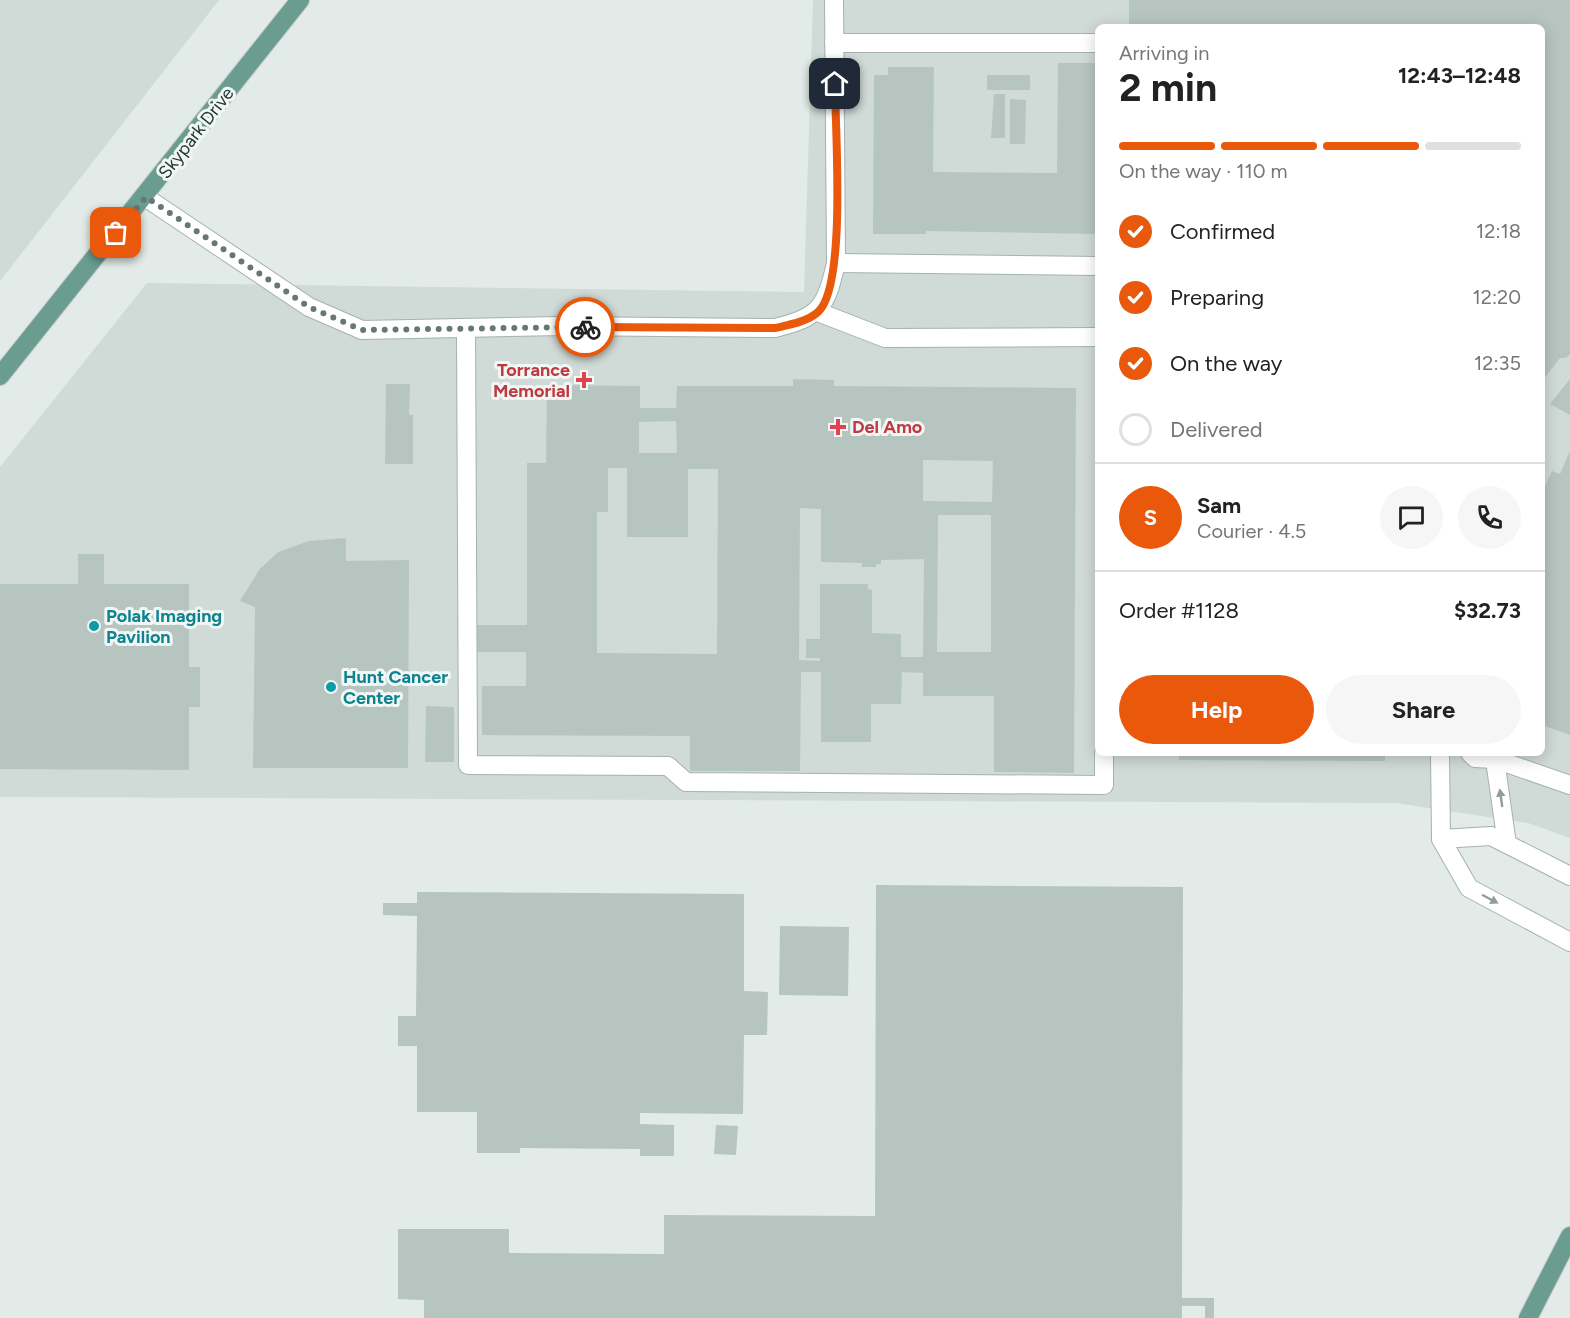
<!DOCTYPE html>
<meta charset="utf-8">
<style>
:root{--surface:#fff;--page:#f6f6f6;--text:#222;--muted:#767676;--line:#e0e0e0;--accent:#ea580c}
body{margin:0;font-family:Figtree,sans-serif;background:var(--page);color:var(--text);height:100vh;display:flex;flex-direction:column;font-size:22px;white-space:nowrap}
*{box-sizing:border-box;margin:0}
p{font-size:20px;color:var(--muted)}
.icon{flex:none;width:33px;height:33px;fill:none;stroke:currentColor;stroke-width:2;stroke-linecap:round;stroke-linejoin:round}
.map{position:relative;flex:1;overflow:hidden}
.drawer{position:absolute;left:1095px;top:24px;width:450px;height:732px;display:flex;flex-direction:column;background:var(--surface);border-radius:9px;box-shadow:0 3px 15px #0003}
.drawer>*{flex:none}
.pin{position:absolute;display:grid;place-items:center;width:51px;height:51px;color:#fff;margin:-26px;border-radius:12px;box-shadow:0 3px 9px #0006}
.courier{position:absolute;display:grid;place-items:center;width:60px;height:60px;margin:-30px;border:4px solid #ea580c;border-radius:50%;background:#fff;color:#222;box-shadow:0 2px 8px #0007}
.overview em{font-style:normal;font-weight:700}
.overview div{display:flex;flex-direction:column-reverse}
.overview{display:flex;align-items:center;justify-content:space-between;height:102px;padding:0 24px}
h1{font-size:39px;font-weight:700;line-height:45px}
.bar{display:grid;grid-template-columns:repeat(4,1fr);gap:9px 6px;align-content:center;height:72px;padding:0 24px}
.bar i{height:8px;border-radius:4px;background:var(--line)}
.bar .current{background:var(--accent)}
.bar p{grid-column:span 4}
.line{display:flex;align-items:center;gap:15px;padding:0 24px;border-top:2px solid var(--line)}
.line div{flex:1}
.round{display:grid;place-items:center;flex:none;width:63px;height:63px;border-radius:32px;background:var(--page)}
ol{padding:0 24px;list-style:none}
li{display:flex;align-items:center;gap:18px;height:66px}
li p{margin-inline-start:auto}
li .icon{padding:6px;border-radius:50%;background:var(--accent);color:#fff;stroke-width:4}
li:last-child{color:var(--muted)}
li i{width:33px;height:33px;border:3px solid var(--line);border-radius:50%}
.action{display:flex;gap:12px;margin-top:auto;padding:12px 24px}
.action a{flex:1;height:69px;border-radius:36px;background:var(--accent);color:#fff;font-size:24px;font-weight:700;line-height:69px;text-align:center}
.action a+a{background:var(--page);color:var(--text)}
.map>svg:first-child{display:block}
</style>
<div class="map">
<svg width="1570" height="1318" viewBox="0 0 1570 1318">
<rect width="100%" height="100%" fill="#e2ebe7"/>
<g fill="#d0dad6" fill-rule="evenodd">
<path d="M0,0h219l-219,281z"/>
<path d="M813,0h757v838l-42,-15 -132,-20 -1396,-6v-330l147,-184 657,9zM1098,27h444v726h-444z"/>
</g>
<g fill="#b7c5c0" fill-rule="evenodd">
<path d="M1129,0h441v354l-4,4h-6l-18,23v-354h-413z"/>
<path d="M1058,63h40v171l-172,-3v3h-53l1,-159h14v-8h46l-1,105 124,1z"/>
<rect x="987" y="75" width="43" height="15"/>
<path d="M994,94h11v44h-14z"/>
<path d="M1010,99l16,1 -1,44h-15z"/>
<path d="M793,379l41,1v6l242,2 -2,385 -80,-1v-76h-71v-23l-21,-1 -1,32h-30v38h-50v-70h-20l-1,99h-110v-35l-208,-1v-49h44v-34h-52l1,-27h52v-162h19l1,-78 93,1v22h36l1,-22h116zM676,421l1,32h-38v-31zM923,460l70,1 -1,41 -69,-1zM608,468h19v69h61v-68h30l-1,185 -120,-1v-141h11zM800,508l21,1v53l41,1v4h14v-3h5v-4l43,-1 -1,98h-22v-23l-29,-1v-43l-4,-1v-5h-48v55h-14v19h14v3l-21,-1zM938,515h53v137h-54z"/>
<path d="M1570,379v36l-20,-11z"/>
<path d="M386,384h24l-1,31h4v49h-28z"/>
<path d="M1570,451v284l-28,-10v-232l10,-22 8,3z"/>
<path d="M346,538v23l63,-1 -1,208h-155l2,-161 -15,-6 19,-31 19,-18 31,-11z"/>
<path d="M78,554h26v30h85v83h11v40h-11v63l-189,-1v-185h78z"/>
<path d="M426,706l28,1v55h-29z"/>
<path d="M1179,753h206v8l-206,-1z"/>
<path d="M876,885l307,2 -1,411h32v20h-9v-12h-23v12h-758v-18l-26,-1v-70h111v24l155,1v-39l211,1z"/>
<path d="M417,892l327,2v97l24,1 -1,43h-23l-1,79 -103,-1v11l34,1v31h-34v-7l-120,-1v5h-43v-41h-60v-66h-19v-30h18l1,-100 -34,-1v-12h34z"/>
<path d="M780,926l69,1 -1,69 -69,-1z"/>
<path d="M716,1125l22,1 -2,29 -22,-1z"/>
</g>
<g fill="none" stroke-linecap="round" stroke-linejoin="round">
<defs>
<g id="minor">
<path d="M834,43h264"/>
<path d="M145,197l164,110 53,23 199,-4 214,2c45,-11 51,-21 61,-65l-2,-263"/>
<path d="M836,263l262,3"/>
<path d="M818,312l67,26 213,-1"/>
<path d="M466,328l2,437 200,1 18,16 418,3v-32"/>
<path d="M1440,753l1,86 28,49 101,54"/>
<path d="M1470,753l5,5 20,1 75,26"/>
<path d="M1494,753l13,91"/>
<path d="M1441,839l50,-3 79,40"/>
</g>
<g id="major">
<path d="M0,376l300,-376"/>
<path d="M1528,1318l42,-82"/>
</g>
</defs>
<use href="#minor" stroke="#a5b2ae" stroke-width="20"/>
<use href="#major" stroke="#c2c8c6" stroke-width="20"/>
<use href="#minor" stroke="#fff" stroke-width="18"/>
<use href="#major" stroke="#6a9c8f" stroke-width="18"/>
</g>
<defs><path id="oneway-solid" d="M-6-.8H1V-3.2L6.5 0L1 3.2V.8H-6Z" transform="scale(1.5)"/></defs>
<g fill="#929c9a">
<use href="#oneway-solid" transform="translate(1501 798) rotate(-98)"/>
<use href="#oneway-solid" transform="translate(1490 899) rotate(28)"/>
</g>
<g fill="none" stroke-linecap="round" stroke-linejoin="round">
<path stroke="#667873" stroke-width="6" stroke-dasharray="0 10.8" d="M116,233l30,-36 163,110 53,23 223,-3"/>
<path stroke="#ea580c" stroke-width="8" d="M585,327l190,1c13,-3 32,-6 43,-16 29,-26 17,-185 17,-228"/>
</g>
<g fill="#e0444e" stroke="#f2f7f5" stroke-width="2">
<path d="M581 371h6v6h6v6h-6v6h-6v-6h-6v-6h6z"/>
<path d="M835 418h6v6h6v6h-6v6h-6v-6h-6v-6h6z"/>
</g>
<g fill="#0f9aa8" stroke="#f2f7f5" stroke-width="2">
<circle cx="94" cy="626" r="6"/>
<circle cx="331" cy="687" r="6"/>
</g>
<g text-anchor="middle" stroke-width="6" stroke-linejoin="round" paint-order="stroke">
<g font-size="18" fill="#243a34" stroke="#f2f7f5">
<text transform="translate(196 133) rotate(-52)" y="6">Skypark Drive</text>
</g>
<g font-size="18" font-weight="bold" fill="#be3a42" stroke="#f2f7f5" text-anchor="end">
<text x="570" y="376">Torrance<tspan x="570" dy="21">Memorial</tspan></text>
<text x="852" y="433" text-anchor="start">Del Amo</text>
</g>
<g font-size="18" font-weight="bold" fill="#0d838f" stroke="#f2f7f5" text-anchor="start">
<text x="106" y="622">Polak Imaging<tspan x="106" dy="21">Pavilion</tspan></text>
<text x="343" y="683">Hunt Cancer<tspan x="343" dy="21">Center</tspan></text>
</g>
</g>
</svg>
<div class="pin" style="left:116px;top:233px;background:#ea580c"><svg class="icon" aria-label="bag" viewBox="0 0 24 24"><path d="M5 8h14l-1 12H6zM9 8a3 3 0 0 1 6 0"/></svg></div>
<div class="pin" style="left:835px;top:84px;background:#1f2937"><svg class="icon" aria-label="home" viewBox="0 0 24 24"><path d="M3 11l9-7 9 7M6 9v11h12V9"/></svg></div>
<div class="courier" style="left:585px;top:327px"><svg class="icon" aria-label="bike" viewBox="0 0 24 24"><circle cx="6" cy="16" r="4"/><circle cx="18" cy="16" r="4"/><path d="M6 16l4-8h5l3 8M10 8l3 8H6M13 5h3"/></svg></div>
<section class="drawer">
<div class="overview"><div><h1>2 min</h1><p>Arriving in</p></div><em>12:43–12:48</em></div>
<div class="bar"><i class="current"></i><i class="current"></i><i class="current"></i><i></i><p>On the way · 110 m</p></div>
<ol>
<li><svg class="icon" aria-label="check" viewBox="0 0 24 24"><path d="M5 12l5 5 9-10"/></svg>Confirmed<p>12:18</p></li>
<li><svg class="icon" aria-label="check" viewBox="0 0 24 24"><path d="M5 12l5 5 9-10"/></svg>Preparing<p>12:20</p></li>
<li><svg class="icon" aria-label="check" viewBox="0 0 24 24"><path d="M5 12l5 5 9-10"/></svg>On the way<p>12:35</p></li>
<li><i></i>Delivered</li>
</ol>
<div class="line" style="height:108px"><b class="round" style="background:var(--accent);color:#fff">S</b><div><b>Sam</b><p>Courier · 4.5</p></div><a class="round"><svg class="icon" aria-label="chat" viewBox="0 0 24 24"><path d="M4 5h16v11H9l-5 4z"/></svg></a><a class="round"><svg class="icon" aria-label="phone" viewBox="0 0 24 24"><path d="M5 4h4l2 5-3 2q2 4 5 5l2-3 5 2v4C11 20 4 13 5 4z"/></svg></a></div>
<div class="line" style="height:78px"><div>Order #1128</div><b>$32.73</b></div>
<div class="action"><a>Help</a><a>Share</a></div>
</section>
</div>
